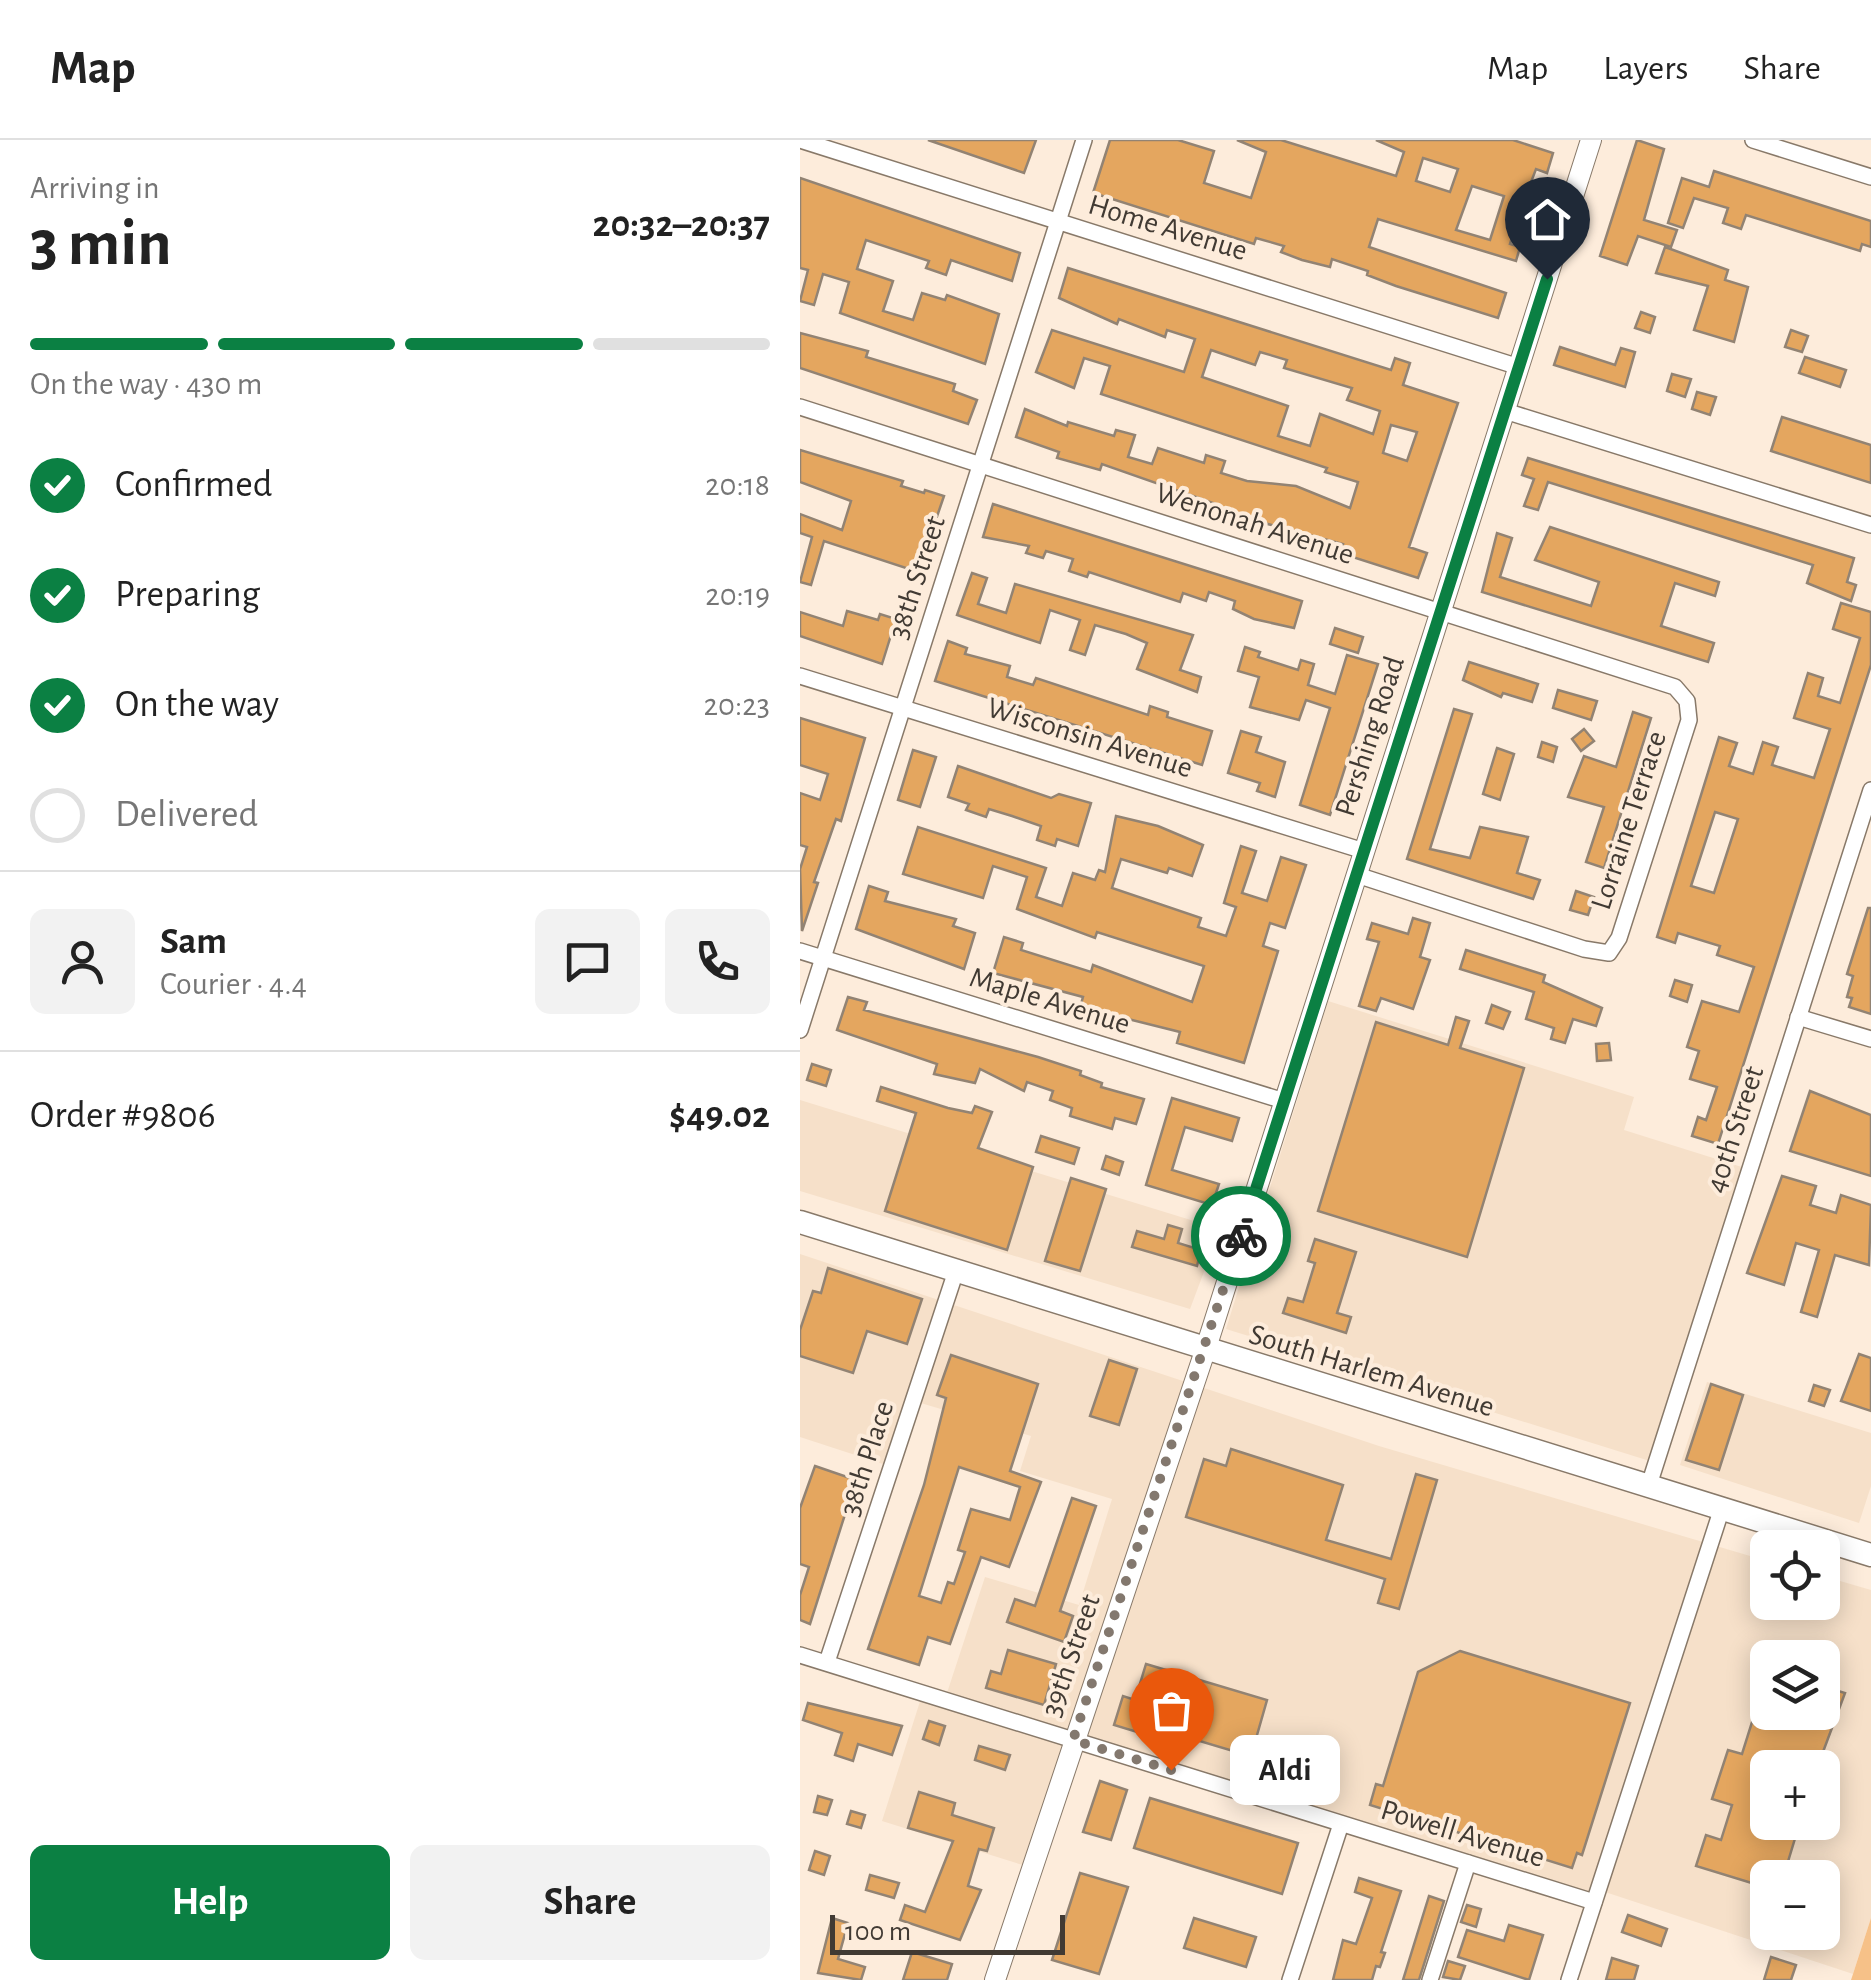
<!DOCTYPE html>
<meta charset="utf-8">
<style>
:root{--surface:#fff;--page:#f2f2f2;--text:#222;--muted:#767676;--line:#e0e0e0;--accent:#0b8043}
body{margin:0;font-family:"Alegreya Sans",sans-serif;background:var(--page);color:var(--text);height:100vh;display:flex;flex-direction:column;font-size:38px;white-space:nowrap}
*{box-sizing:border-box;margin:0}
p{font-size:32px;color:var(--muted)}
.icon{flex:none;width:55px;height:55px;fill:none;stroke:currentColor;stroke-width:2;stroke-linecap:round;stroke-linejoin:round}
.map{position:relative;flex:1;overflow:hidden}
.drawer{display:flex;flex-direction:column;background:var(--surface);width:800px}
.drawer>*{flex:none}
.tools{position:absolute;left:950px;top:1390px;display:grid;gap:20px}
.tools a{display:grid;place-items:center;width:90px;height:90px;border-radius:15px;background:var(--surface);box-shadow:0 5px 25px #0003;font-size:50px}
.scale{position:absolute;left:30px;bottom:25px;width:235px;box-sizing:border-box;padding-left:10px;border:5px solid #413a33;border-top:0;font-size:28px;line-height:35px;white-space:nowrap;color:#413a33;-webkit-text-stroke:8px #fdecdb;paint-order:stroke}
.pin{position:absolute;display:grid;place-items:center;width:85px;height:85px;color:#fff;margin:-102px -42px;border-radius:50% 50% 50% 0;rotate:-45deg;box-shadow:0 0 10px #0007}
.pin .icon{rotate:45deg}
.courier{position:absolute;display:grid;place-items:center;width:100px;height:100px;margin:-50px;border:8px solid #0b8043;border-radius:50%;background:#fff;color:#222;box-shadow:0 2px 12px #0007}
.bubble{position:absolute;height:70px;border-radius:15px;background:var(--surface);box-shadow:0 5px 25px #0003;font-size:32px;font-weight:700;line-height:70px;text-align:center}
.head em{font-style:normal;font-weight:700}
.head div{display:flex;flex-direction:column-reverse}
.head{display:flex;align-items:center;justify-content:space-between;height:170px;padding:0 30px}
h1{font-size:65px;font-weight:700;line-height:75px}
.bar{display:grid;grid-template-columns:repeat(4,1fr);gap:15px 10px;align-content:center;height:120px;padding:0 30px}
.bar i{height:12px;border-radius:8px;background:var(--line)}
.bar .active{background:var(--accent)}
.bar p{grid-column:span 4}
.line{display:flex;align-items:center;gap:25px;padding:0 30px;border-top:2px solid var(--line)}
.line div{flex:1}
.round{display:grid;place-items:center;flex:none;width:105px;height:105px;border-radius:15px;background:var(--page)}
ol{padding:0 30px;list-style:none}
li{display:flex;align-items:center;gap:30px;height:110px}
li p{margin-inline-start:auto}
li .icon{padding:10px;border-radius:50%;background:var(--accent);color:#fff;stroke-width:4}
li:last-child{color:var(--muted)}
li i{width:55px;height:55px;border:5px solid var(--line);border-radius:50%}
.primary-button{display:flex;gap:20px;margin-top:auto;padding:20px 30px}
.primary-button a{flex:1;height:115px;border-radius:15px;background:var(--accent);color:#fff;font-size:40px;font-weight:700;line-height:115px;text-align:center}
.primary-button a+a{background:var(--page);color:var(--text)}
header{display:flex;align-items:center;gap:60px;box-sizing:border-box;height:140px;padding:0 50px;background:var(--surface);border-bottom:2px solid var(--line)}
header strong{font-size:48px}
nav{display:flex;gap:55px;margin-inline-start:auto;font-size:35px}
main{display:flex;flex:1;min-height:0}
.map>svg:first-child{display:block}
</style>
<header>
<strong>Map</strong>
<nav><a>Map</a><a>Layers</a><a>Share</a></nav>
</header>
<main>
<section class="drawer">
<div class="head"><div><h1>3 min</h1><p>Arriving in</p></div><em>20:32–20:37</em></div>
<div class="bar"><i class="active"></i><i class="active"></i><i class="active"></i><i></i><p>On the way · 430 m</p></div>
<ol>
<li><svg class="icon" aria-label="check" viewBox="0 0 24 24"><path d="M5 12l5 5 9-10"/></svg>Confirmed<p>20:18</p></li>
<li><svg class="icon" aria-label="check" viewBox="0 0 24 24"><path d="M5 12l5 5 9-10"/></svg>Preparing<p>20:19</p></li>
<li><svg class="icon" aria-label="check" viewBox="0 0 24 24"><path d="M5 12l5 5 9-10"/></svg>On the way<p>20:23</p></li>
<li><i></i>Delivered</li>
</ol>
<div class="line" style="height:180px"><a class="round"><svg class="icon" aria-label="person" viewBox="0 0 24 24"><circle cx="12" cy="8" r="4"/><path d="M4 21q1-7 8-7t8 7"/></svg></a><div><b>Sam</b><p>Courier · 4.4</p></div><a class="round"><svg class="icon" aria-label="chat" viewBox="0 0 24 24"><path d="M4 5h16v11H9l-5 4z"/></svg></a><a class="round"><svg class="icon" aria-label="phone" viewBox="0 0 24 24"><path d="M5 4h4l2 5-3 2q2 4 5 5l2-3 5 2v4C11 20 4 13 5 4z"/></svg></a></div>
<div class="line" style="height:130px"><div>Order #9806</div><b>$49.02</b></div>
<div class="primary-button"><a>Help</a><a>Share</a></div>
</section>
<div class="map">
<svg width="1071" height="1840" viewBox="0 0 1071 1840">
<rect width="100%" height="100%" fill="#fdecdb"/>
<g fill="#f6e0c9" fill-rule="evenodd">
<path d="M528,861l306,96 -10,33 121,38 -92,294 -427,-133z"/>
<path d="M0,960l420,129 -30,80 -390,-118z"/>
<path d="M0,1114l579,192 388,115 1,41h54l1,-26 48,14v328l-18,56 -254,-84 -5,12 -520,-163 -42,129 -150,-47 41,-129 22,7 40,-122 94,28 33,-106 -92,-28 11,-35 -117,-35 -22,66 -92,-30zM968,1518h54v54h-54zM968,1628h54v54h-54zM968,1738h54v54h-54z"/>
<path d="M907,1242l164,51v53l-12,37 -179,-58z"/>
</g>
<path fill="#f6c188" d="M1071,1778v62h-20l2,-6z"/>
<g fill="#e4a65f" stroke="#928373" stroke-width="2.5" fill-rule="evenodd">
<path d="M128,0h108l-12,33z"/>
<path d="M310,0h68l36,11 -10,32 47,15 15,-46 -29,-12h44l115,36 8,-24 -28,-12h137l40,13 -6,20 -11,-4 -13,34 -13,41 10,3 -4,14 -138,-42 -9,28 137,46 -8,25 -102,-32 -29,-11 1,-4 -36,-12 -2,8 -28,-7 -21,-8 3,-6 -28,-8 -2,6 -161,-51zM623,18l35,11 -8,23 -34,-11zM672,46l32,10 -14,44 -34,-10z"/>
<path d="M837,0l27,9 -20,71 33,10 -6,17 -33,-11 -11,29 -27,-9z"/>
<path d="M914,31l157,50v26l-9,-3 -2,7 -114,-36 -5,14 -18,-6 5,-15 -34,-10 -11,30 -15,-5 14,-45 27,9z"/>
<path d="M0,38l220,75 -8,28 -61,-21 -5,15 -20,-7 3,-7 -63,-21 -9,29 36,12 -10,30 30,9 9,-27 23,7 2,-5 52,19 -14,50 -145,-51 9,-31 -26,-8 -9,31 -14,-4 8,-31 -8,-2z"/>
<path d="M865,107l63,23 -3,10 23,7 -14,55 -40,-12 14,-44 -52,-13z"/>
<path d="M268,128l323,102 4,-12 15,5 -7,22 55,18 -49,144 18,6 -9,25 -78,-25 3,-9 -128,-34 1,-6 -114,-40 -2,6 -43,-12 2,-6 -43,-15 9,-28 42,17 1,-4 46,14 2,-6 19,5 -7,22 24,7 6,-16 46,15 2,-8 19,6 -4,12 26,8 49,5 54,22 8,-26 -33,-10 2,-4 -226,-74 9,-28 -26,-8 -10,30 -38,-16 16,-42 132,42 11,-33 -28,-9 -2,7 -46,-18 -2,5 -58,-26zM411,210l44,15 5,-13 27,8 -3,8 68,20 -5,12 33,11 -7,23 -53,-20 -10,32 -32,-10 10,-30 -86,-29zM591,285l26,7 -10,29 -24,-8z"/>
<path d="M841,172l14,5 -5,16 -15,-5z"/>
<path d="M991,190l17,6 -6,16 -17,-5z"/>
<path d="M0,193l68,18 -2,6 89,27 -2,7 24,9 -9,24 -168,-56z"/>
<path d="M760,207l55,18 6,-17 14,4 -10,35 -71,-22z"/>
<path d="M1005,217l41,13 -6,17 -41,-14z"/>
<path d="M872,234l19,5 -6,18 -18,-6z"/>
<path d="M897,252l19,5 -6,18 -18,-6z"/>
<path d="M982,277l89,28v38l-100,-32z"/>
<path d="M0,310l103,31 -2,5 23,7 1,-3 19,6 -26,76 -94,-31 -13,44 -11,-3 12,-45 -12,-4v-19l42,16 9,-29 -51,-19z"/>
<path d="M728,318l326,100 -7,24 9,3 -5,16 -44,-18 6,-18 -265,-83 -10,28 -14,-4 10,-27 -12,-4z"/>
<path d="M193,364l309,97 -8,27 -40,-9 -21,-10 2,-8 -26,-9 -3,9 -23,-8 -3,9 -91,-30 -2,5 -18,-6 4,-12 -27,-8 -3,7 -17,-5 3,-7 -46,-9z"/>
<path d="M750,387l169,55 -4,14 -40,-13 -14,43 53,17 -6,19 -226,-70 15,-59 15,5 -12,39 91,29 8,-24 -64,-22z"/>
<path d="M172,433l15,5 -9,26 28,9 9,-29 178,51 -13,35 21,7 -4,15 -60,-23 10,-26 -21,-9 -31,-9 -10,30 -15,-5 10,-30 -30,-10 -10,33 -83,-28z"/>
<path d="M1041,463l30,9v53l-153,479 -26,-8 6,-19 8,3 11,-33 -27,-8 9,-28 -12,-4 15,-46 37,11 15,-45 -37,-12 3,-9 -42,-13 -3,10 -18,-6 62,-200 18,6 -8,23 24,8 10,-32 15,5 -6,18 42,13 16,-49 -36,-11 14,-45 15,5 -5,18 22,7 20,-65 -27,-9zM915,672l23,7 -24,74 -23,-7z"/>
<path d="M47,471l31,9 2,-6 16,5 -14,45 -82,-28v-24l43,14z"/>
<path d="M535,488l28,9 -5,16 -28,-9z"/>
<path d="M148,501l19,7 -2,6 45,12 -3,11 26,8 3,-7 112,37 2,-9 18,6 -1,5 45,14 -10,34 -267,-84z"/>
<path d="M445,507l15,5 -2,5 40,13 3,-10 13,4 -6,21 27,9 12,-39 31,9 -48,151 -30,-10 30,-97 -24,-8 -7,20 -49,-13 9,-30 -21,-6z"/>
<path d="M669,522l69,22 -6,18 -29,-9 -2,4 -38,-17z"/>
<path d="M758,550l39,11 -6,19 -38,-12z"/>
<path d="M654,569l18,5 -42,135 40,9 10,-31 48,10 -11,36 23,7 -7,19 -126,-40z"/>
<path d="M833,572l18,6 -47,150 -18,-6 18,-55 -36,-10 16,-41 32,11z"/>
<path d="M0,578l65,20 -24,83 -5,-2 -22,63 4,1 -16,48 -2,-62 7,-22 -7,-2v-52l20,7 8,-26 -28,-9z"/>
<path d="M784,589l10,12 -13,10 -9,-12z"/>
<path d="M441,591l20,6 -5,15 29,10 -10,35 -18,-6 3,-8 -32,-10z"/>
<path d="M742,602l15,5 -4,15 -15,-5z"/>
<path d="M697,608l17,6 -14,46 -17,-6z"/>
<path d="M113,610l23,7 -16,50 -22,-7z"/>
<path d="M158,626l93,32 8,-4 32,9 -13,43 -21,-7 -2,7 -18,-6 4,-14 -29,-10 -23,-7 -3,8 -20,-7 3,-6 -21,-7z"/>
<path d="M316,676l42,10 45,19 -11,31 -23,-8 -2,5 -46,-14 -9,29 89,30 -3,9 28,9 10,-29 -12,-4 17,-57 15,5 -14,42 25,8 14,-44 25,8 -21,63 -15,-5 -7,23 15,5 -34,112 -67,-20 3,-11 -76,-19 -23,-9 2,-7 -90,-24 11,-36 19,6 -2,7 70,22 2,-7 99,37 12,-36 -107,-34 -2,6 -78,-29 10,-32 -34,-11 -10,32 -80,-24 15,-47 128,41 -10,29 26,9 11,-33 22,7 4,-10 6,2z"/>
<path d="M69,746l19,6 -3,9 71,18 -3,7 22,7 -11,36 -108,-40z"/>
<path d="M776,751l18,6 -6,18 -18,-5z"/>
<path d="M1068,768h3v106l-22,-7 3,-9 -5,-1 6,-21 -6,-2z"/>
<path d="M613,778l17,5 -10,34 10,3 -17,49 -32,-11 -5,13 -17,-5 20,-64 -12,-3 5,-16 36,11z"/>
<path d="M666,810l79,25 -2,7 59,26 -6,18 -23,-7 -8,24 -14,-4 3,-11 -28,-9 8,-27 -74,-23z"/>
<path d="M875,840l17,5 -5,17 -17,-6z"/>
<path d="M48,857l19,5 -3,8 174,47 43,14 -1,4 22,8 -1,4 43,12 -8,25 -21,-6 -3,11 -42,-13 2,-8 -22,-8 3,-9 -26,-9 -3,9 -44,-22 -5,14 -41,-9 3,-10 -100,-34z"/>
<path d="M692,865l18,7 -7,17 -17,-6z"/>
<path d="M656,877l13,4 -9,27 64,20 -57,189 -149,-46 58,-189 72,23z"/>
<path d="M809,903l2,17 -14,1 -1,-17z"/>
<path d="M12,924l19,6 -5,16 -19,-6z"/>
<path d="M81,947l67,21 24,5 3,-7 17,6 -14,36 55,19 -26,83 -122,-39 31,-98 -39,-12z"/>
<path d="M1010,951l61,24v61l-81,-25z"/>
<path d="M372,958l67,20 -7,23 -47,-14 -13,43 47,14 -7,21 -66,-20z"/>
<path d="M241,996l38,12 -5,16 -38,-12z"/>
<path d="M306,1016l17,6 -4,13 -17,-6z"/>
<path d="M982,1036l34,10 -6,19 26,8 5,-18 30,10 -2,60 -34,-10 -18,62 -16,-5 18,-62 -23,-7 -12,42 -37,-12z"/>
<path d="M271,1038l35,11 -26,82 -35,-10z"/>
<path d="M368,1085l14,4 -4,14 23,7 -4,16 -65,-19 5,-16 27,8z"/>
<path d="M515,1099l41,13 -19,61 14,4 -5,16 -63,-20 5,-15 15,4 12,-39 -7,-2z"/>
<path d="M28,1128l94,31 -15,45 -40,-13 -14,42 -53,-17v-26l13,-39 8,2z"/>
<path d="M1059,1214l12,4v53l-30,-10z"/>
<path d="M151,1215l87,29 -28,87 31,11 -32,85 -28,-10 -31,87 -22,-7 -9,28 -51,-16 56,-164 22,-87 -9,-3zM159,1327l61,20 -10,33 -39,-11 -13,41 7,2 -11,32 -6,-2 -7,21 -22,-7z"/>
<path d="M309,1220l28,9 -18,56 -29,-9z"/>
<path d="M911,1244l32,11 -24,75 -33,-10z"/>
<path d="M1014,1245l16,5 -6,16 -15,-5z"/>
<path d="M431,1309l112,36 -17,55 65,19 25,-85 21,6 -38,129 -21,-6 7,-24 -199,-62 18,-58 22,7z"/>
<path d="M15,1326l41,14 -46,144 -10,-4v-25l9,-28 -9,-3v-56z"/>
<path d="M272,1358l24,8 -36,105 13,5 -9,26 -57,-20 8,-23 20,7z"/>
<path d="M208,1510l48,14 -12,41 -58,-17 5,-17 10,3z"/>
<path d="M660,1511l170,52 -48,152 -5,-2 -5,15 -202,-63 6,-21 7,2 35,-114z"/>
<path d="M346,1524l121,36 -12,42 -8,-2 -4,14 -80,-24 -3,9 -46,-14 9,-29 12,4z"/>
<path d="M965,1541l3,31h54v-26l23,7 -28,75h-49v54h32l-17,56h-15v10l-72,-22 10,-31 15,5 11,-35 -20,-6 16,-49 14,4z"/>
<path d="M8,1563l94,23 -10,29 -34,-11 -5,17 -18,-6 7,-22 -39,-13z"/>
<path d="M129,1581l16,5 -6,19 -16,-6z"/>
<path d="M179,1606l31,9 -5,15 -30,-10z"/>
<path d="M300,1641l27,9 -16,50 -28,-8z"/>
<path d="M119,1652l36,11 -3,12 42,13 -7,23 -8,-2 -11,37 13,4 -21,50 -60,-20 5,-15 20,7 28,-71 -45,-13z"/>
<path d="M18,1656l14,4 -5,15 -13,-3z"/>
<path d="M350,1658l148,45 -16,51 -148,-46z"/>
<path d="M51,1671l14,4 -4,13 -14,-4z"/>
<path d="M15,1711l15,5 -6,19 -15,-5z"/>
<path d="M280,1733l48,14 -29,87 -47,-14z"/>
<path d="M70,1735l29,8 -5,15 -28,-8z"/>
<path d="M559,1738l42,13 -20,61 4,1 -5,14 -4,-1 -4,14h-39l10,-40 13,4 16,-46 -17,-6z"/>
<path d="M629,1756l15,5 -25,79h-16z"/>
<path d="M667,1765l14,4 -5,18 -15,-5z"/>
<path d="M828,1775l39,14 -6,17 -39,-14z"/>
<path d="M32,1778l16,5 -10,36 27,8 -4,13 -43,-7z"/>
<path d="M394,1778l62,19 -10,30 -62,-19z"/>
<path d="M709,1785l34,10 -14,45 -71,-23 9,-27 37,11z"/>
<path d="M112,1812l40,12 -5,16h-44z"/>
<path d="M971,1817l25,8 -5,15h-27z"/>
<path d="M812,1818l26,8 -4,14h-28z"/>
<path d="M648,1821l17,5 -5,14 -17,-3z"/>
</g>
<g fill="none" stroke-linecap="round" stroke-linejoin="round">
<defs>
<g id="street">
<path d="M0,0l719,227"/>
<path d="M953,0l118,37"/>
<path d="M0,267l875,280 12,14 2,19 -70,218 -10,15 -25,-4 -227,-74"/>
<path d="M705,271l366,114"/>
<path d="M0,536l564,175"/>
<path d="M0,811l484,150"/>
<path d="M998,877l73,22"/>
<path d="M0,890l284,-890"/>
<path d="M849,1345l222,-695"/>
<path d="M0,1515l794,247"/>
<path d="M27,1522l129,-391"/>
<path d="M490,1840l51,-156"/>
<path d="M630,1840l38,-117"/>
<path d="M769,1840l153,-472"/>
</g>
<path id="secondary" d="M195,1840l210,-629 386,-1211"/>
<path id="primary" d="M0,1082l1071,333"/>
</defs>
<use href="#street" stroke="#887969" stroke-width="18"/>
<use href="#secondary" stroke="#887969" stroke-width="22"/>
<use href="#primary" stroke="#887969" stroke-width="25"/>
<use href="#street" stroke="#fff" stroke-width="15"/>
<use href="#secondary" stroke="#fff" stroke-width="20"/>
<use href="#primary" stroke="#fff" stroke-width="22"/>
</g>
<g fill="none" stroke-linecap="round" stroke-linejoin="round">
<path stroke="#83786e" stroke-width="10" stroke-dasharray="0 18" d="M371,1630l-98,-30 168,-504"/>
<path stroke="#0b8043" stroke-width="12" d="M441,1096l306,-957"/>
</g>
<g text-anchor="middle" stroke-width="8" stroke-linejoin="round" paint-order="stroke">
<g font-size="30" fill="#413a33" stroke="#fdecdb">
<text transform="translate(368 87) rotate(17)" y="10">Home Avenue</text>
<text transform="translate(455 383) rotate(18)" y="10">Wenonah Avenue</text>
<text transform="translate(116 437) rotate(-72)" y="10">38th Street</text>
<text transform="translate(569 596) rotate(-72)" y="10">Pershing Road</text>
<text transform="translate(290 597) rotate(17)" y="10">Wisconsin Avenue</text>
<text transform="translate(828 680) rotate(-72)" y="10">Lorraine Terrace</text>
<text transform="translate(250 860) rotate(17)" y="10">Maple Avenue</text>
<text transform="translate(934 989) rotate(-72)" y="10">40th Street</text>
<text transform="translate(572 1230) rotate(17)" y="10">South Harlem Avenue</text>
<text transform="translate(66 1318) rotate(-72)" y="10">38th Place</text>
<text transform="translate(270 1515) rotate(-71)" y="10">39th Street</text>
<text transform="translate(663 1693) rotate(17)" y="10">Powell Avenue</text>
</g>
</g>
</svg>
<div class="tools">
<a><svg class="icon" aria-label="locate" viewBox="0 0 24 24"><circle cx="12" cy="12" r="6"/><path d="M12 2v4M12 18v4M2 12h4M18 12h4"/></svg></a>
<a><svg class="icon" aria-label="layers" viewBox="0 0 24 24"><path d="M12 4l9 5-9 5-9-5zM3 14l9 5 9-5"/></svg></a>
<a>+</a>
<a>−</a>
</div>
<div class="scale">100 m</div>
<div class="pin" style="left:371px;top:1630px;background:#ea580c"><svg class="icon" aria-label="bag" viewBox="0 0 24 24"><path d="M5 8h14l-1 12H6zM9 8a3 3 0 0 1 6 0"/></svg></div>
<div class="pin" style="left:747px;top:139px;background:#1f2937"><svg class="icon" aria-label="home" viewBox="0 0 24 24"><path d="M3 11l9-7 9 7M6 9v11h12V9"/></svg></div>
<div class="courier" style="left:441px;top:1096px"><svg class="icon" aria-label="bike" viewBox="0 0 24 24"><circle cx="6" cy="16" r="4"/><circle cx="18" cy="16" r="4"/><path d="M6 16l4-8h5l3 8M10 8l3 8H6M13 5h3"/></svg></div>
<div class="bubble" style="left:430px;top:1595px;width:110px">Aldi</div>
</div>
</main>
